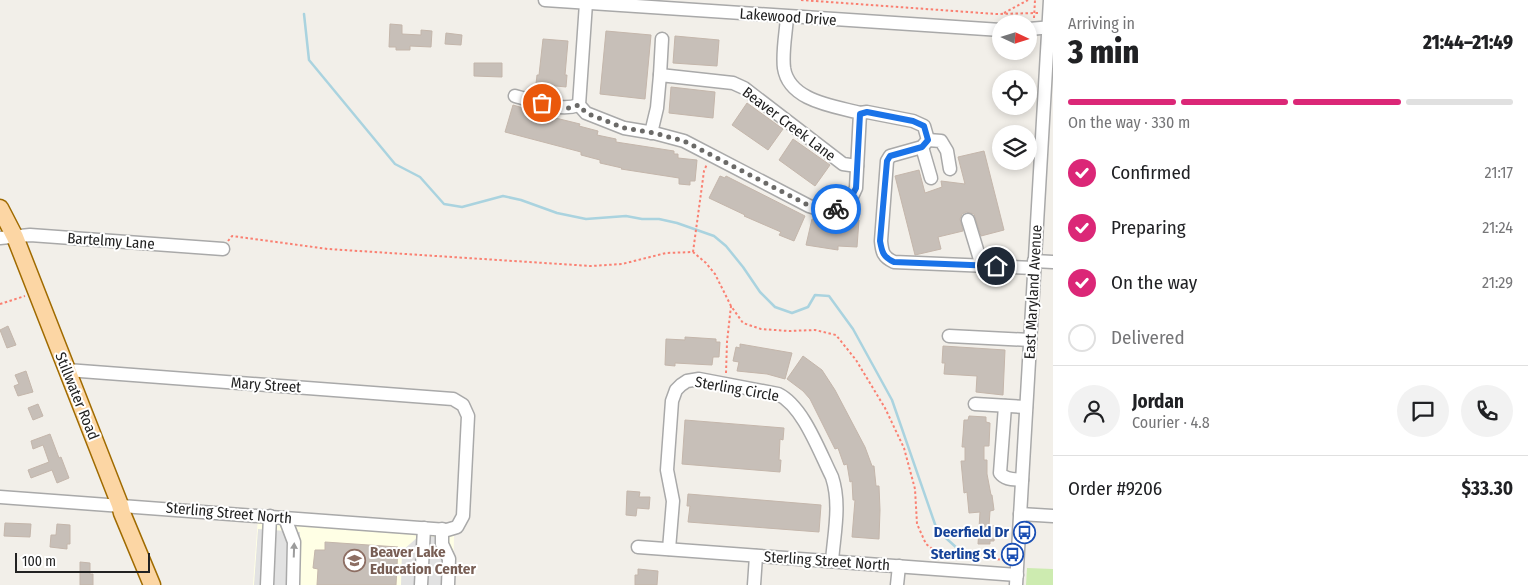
<!DOCTYPE html>
<meta charset="utf-8">
<style>
:root{--surface:#fff;--page:#f2f2f2;--text:#202124;--muted:#757577;--line:#e0e0e0;--accent:#db2777}
body{margin:0;font-family:"Fira Sans Condensed",sans-serif;background:var(--page);color:var(--text);height:100vh;display:flex;flex-direction:column;font-size:19px;white-space:nowrap}
*{box-sizing:border-box;margin:0}
p{font-size:16px;color:var(--muted)}
.icon{flex:none;width:28px;height:28px;fill:none;stroke:currentColor;stroke-width:2;stroke-linecap:round;stroke-linejoin:round}
.map{position:relative;flex:1;overflow:hidden}
.drawer{display:flex;flex-direction:column;background:var(--surface);width:475px}
.drawer>*{flex:none}
.needle{width:32px;rotate:94deg}
.fabs{position:absolute;left:992px;top:15px;display:grid;gap:10px}
.fabs a{display:grid;place-items:center;width:45px;height:45px;border-radius:50%;background:var(--surface);box-shadow:0 2px 8px #0003;font-size:25px}
.scale{position:absolute;left:15px;bottom:12px;width:135px;box-sizing:border-box;padding-left:5px;border:2px solid #222;border-top:0;font-size:14px;line-height:18px;white-space:nowrap;color:#222;-webkit-text-stroke:4px #fff;paint-order:stroke}
.pin{position:absolute;display:grid;place-items:center;width:42px;height:42px;color:#fff;margin:-21px;border:2px solid #fff;border-radius:50%;box-shadow:0 1px 5px #0007}
.courier{position:absolute;display:grid;place-items:center;width:50px;height:50px;margin:-25px;border:4px solid #1a73e8;border-radius:50%;background:#fff;color:#222;box-shadow:0 1px 6px #0007}
.summary em{font-style:normal;font-weight:800}
.summary div{display:flex;flex-direction:column-reverse}
.summary{display:flex;align-items:center;justify-content:space-between;height:85px;padding:0 15px}
h1{font-size:32px;font-weight:800;line-height:38px}
.bar{display:grid;grid-template-columns:repeat(4,1fr);gap:8px 5px;align-content:center;height:60px;padding:0 15px}
.bar i{height:6px;border-radius:4px;background:var(--line)}
.bar .active{background:var(--accent)}
.bar p{grid-column:span 4}
.line{display:flex;align-items:center;gap:12px;padding:0 15px;border-top:1px solid var(--line)}
.line div{flex:1}
.round{display:grid;place-items:center;flex:none;width:52px;height:52px;border-radius:26px;background:var(--page)}
ol{padding:0 15px;list-style:none}
li{display:flex;align-items:center;gap:15px;height:55px}
li p{margin-inline-start:auto}
li .icon{padding:5px;border-radius:50%;background:var(--accent);color:#fff;stroke-width:4}
li:last-child{color:var(--muted)}
li i{width:28px;height:28px;border:2px solid var(--line);border-radius:50%}
main{display:flex;flex:1;min-height:0}
.map>svg:first-child{display:block}
</style>
<main>
<div class="map">
<svg width="1053" height="585" viewBox="0 0 1053 585">
<rect width="100%" height="100%" fill="#f2efe9"/>
<path fill="#ffffe5" d="M258,518l196,18 -1,49h-200z"/>
<path fill="#cdebb0" d="M1027,568l26,1v16h-27z"/>
<g fill="#e2e2e2">
<path d="M258,529l42,3 -2,53h-44z"/>
<path d="M419,536l29,2 -1,5 6,42h-52l1,-34z"/>
</g>
<g fill="none" stroke-linecap="round" stroke-linejoin="round">
<path stroke="#aad3df" stroke-width="2.5" d="M304,14l5,46 86,104 25,13 24,27 18,3 41,-11 18,4 36,13 29,6 40,-3 16,3h17l18,4 37,13 12,10 17,21 17,25 15,15 17,6 16,-6 7,-12 14,1 24,33 39,71 45,130 21,19"/>
</g>
<g fill="#c7bfb8" stroke="#c4b6ab">
<path d="M390,24l12,1v9l19,1v-5l11,1 -1,16 -21,-1v4h-14v-3h-7z"/>
<path d="M606,31l45,4 -6,64 -45,-5z"/>
<path d="M446,33l16,2 -1,10 -16,-1z"/>
<path d="M675,36l44,4 -2,26 -44,-3z"/>
<path d="M543,39l25,2 -3,34h2l-1,12 -30,-3 1,-9h2z"/>
<path d="M474,63h28v14l-28,-1z"/>
<path d="M671,87l44,5 -2,26 -44,-5z"/>
<path d="M747,103l36,26 -15,21 -36,-25z"/>
<path d="M513,105l10,3v2l57,14 -1,2 19,5 -1,4 19,4v3l58,9v3h4v4l19,2 -2,21h-5v4l-11,-1v-6l-58,-9 1,-1 -22,-5v-3l-19,-5v-3l-76,-20z"/>
<path d="M793,139l37,26 -15,21 -36,-26z"/>
<path d="M984,151l20,79 -23,6 -7,-22 -8,-2 -4,2 -2,5 3,12 -25,6 3,12 -26,6 -20,-79 24,-6 6,23 17,-6 -1,-6 24,3 -7,-27z"/>
<path d="M720,176l5,2 1,-2 79,40 -11,25 -15,-6 2,-3 -37,-16 1,-1 -36,-17z"/>
<path d="M812,219l18,5v-2h18l1,-2h10l-2,27 -19,-1v4l-32,-5z"/>
<path d="M8,326l8,19 -9,3 -7,-18z"/>
<path d="M685,337l31,2v3h4l-1,15h-6l-1,8 -37,-2v3l-10,-1 1,-26 19,1z"/>
<path d="M740,344l52,9 -7,26 -18,-5 -30,-3 2,-9 -6,-1 3,-14 4,1z"/>
<path d="M943,346l62,4 -2,45 -27,-3 1,-16 -33,-2 1,-11h-3z"/>
<path d="M803,356l19,14 13,20 30,57 7,19h2l2,20h3l1,24 -1,29 -27,-2 3,-37h-2l-1,-19 -2,1 -3,-18 -3,1 -6,-17 -3,1 -25,-50 -7,-8 -16,-12z"/>
<path d="M26,371l7,21 -15,4 -4,-10 5,-2 -4,-9z"/>
<path d="M38,404l5,12 -10,4 -5,-12z"/>
<path d="M969,416l17,1v5l4,1 -1,23h-5v14h3v14l4,21h1l2,15 -4,1 -1,15h6l-1,15h-4v3h-12l2,-32 -11,1 -2,-21 -3,1 -3,-32h4v-14h-3l1,-12 1,-15h4z"/>
<path d="M685,420l99,8 -1,12 -3,-1 -1,21h2l-1,12 -98,-8z"/>
<path d="M50,434l9,24 2,-1 8,21 -12,5 -5,-13 -21,8 -3,-8 21,-8 -6,-17 -10,4 -2,-8z"/>
<path d="M627,491l13,1 -1,5h11l-1,12 -12,-1 -1,8 -10,-1z"/>
<path d="M688,494l133,11 -2,27 -131,-10 2,-16h-3z"/>
<path d="M5,523l26,1 -1,13 -26,-1z"/>
<path d="M57,524l13,1v19h-3v5l-17,-2 1,-12h5z"/>
<path d="M325,542l73,5 -2,38h-79l1,-16 -5,-1 2,-18h10z"/>
<path d="M80,562l10,1v11h3v11h-13z"/>
<path d="M638,569l20,2 -1,14h-22v-10h3z"/>
</g>
<g fill="none" stroke-linecap="round" stroke-linejoin="round">
<defs>
<g id="minor">
<path d="M545,0l456,30"/>
<path d="M586,3l-7,102 7,8 38,15 30,5 30,8 125,65 13,4 13,-1 14,-6 7,-15 4,-75c-26,-7 -71,-12 -76,-45 -2,-16 2,-35 3,-51"/>
<path d="M1029,29l24,-2"/>
<path d="M660,75l2,-36"/>
<path d="M515,96c20,5 43,16 64,9"/>
<path d="M860,113l7,-1 46,9 11,5 4,14 -6,7 -32,9 -3,5 -6,80c1,11 2,16 13,21l140,6"/>
<path d="M651,133l6,-25 3,-33 73,8 11,5 99,76 14,2"/>
<path d="M928,140l13,1 6,10 3,18"/>
<path d="M922,147l9,31"/>
<path d="M968,220l14,46"/>
<path d="M0,238l30,-3 193,14"/>
<path d="M1034,261l19,1"/>
<path d="M949,336l81,4"/>
<path d="M975,404l51,3"/>
<path d="M1005,406l-5,67c5,7 14,6 22,7"/>
<path d="M0,497l447,33 10,-3 6,-11 5,-100 -5,-11 -10,-6 -386,-29"/>
<path d="M1020,514l33,2"/>
<path d="M285,518l9,24 -1,43"/>
<path d="M442,529v15l7,15 -1,26"/>
<path d="M638,547l379,28"/>
<path d="M669,549l4,-48 -6,-31 5,-69 4,-11 5,-5 6,-4 12,-2 79,15c25,12 41,57 54,83 9,27 2,57 0,84"/>
<path d="M267,585l3,-69"/>
<path d="M421,585l3,-57"/>
<path d="M754,585l2,-29"/>
<path d="M897,585l2,-19"/>
<path d="M1016,585l34,-585"/>
</g>
<path id="major" d="M0,208l15,29 105,268 2,8 30,72"/>
</defs>
<use href="#minor" stroke="#a9a9a9" stroke-width="15"/>
<use href="#major" stroke="#a06b00" stroke-width="19"/>
<g stroke="#fa8072" stroke-width="2" stroke-dasharray="2.5 2.5" stroke-linecap="butt">
<path d="M801,0l195,14 42,-1"/>
<path d="M1004,13l24,-13"/>
<path d="M1034,18l1,-18"/>
<path d="M228,241l4,-5 96,13 263,17 31,-2 44,-11 27,-1 13,11 9,11 16,32 12,17 18,6 28,2 26,-1 21,5 20,25 29,48 19,40 11,41 2,35 9,20 16,12 66,4"/>
<path d="M693,252l11,-81 3,-7"/>
<path d="M0,304l25,-8"/>
<path d="M726,373l1,-31 4,-36"/>
</g>
<use href="#minor" stroke="#fff" stroke-width="12"/>
<use href="#major" stroke="#fcd6a4" stroke-width="16"/>
</g>
<defs><path id="oneway-solid" d="M-6-.8H1V-3.2L6.5 0L1 3.2V.8H-6Z" transform="scale(1.25)"/></defs>
<use fill="#9c9c9c" href="#oneway-solid" transform="translate(294 550) rotate(-88)"/>
<g fill="none" stroke-linecap="round" stroke-linejoin="round">
<path stroke="#6b6a68" stroke-width="5" stroke-dasharray="0 9" d="M542,103l27,5 10,-3 7,8 38,15 30,5 30,8 126,65 12,4 14,-1"/>
<path stroke="#1a73e8" stroke-width="6" d="M836,209l12,-6 8,-15 4,-74 7,-2 46,9 11,5 4,14 -6,7 -32,9 -3,5 -7,80c2,11 3,16 14,21l102,4"/>
</g>
<defs>
<symbol id="bus-ring" viewBox="-11 -11 22 22"><circle r="9.5" fill="#fff" stroke="#1a4fb4" stroke-width="1.5"/><path d="M-5-6H5V4H4V6H2V4H-2V6H-4V4H-5ZM-3.5-4V0h7V-4ZM-3.5 1.2v1.5H-2V1.2ZM2 1.2v1.5H3.5V1.2Z" fill="#1a4fb4"/></symbol>
<symbol id="school-ring" viewBox="-11 -11 22 22"><circle r="9.5" fill="#fff" stroke="#8d6e63" stroke-width="1.5"/><path d="M0-5L7-2L0 1L-7-2ZM-4 1L0 2.5L4 1V4Q0 6-4 4Z" fill="#8d6e63"/></symbol>
</defs>
<g fill-rule="evenodd">
<use href="#bus-ring" x="1012" y="520" width="25" height="25"/>
<use href="#bus-ring" x="1000" y="542" width="25" height="25"/>
<use href="#school-ring" x="342" y="548" width="25" height="25"/>
</g>
<g text-anchor="middle" stroke-width="4" stroke-linejoin="round" paint-order="stroke">
<g font-size="15" fill="#222" stroke="#fff">
<text transform="translate(788 17) rotate(4)" y="5">Lakewood Drive</text>
<text transform="translate(789 124) rotate(37)" y="5">Beaver Creek Lane</text>
<text transform="translate(111 241) rotate(4)" y="5">Bartelmy Lane</text>
<text transform="translate(1033 292) rotate(-87)" y="5">East Maryland Avenue</text>
<text transform="translate(266 385) rotate(4)" y="5">Mary Street</text>
<text transform="translate(737 389) rotate(10)" y="5">Sterling Circle</text>
<text transform="translate(77 396) rotate(68)" y="5">Stillwater Road</text>
<text transform="translate(229 513) rotate(5)" y="5">Sterling Street North</text>
<text transform="translate(827 561) rotate(4)" y="5">Sterling Street North</text>
</g>
<g font-size="15" font-weight="bold" fill="#164399" stroke="#fff" text-anchor="end">
<text x="1009" y="537">Deerfield Dr</text>
<text x="996" y="559">Sterling St</text>
</g>
<g font-size="15" font-weight="bold" fill="#785e54" stroke="#fff" text-anchor="start">
<text x="370" y="557">Beaver Lake<tspan x="370" dy="17">Education Center</tspan></text>
</g>
</g>
</svg>
<div class="fabs">
<a><svg class="needle" viewBox="-14 -14 28 28"><path d="M0-13l5 13h-10z" fill="#e53935"/><path d="M0 13l5-13h-10z" fill="#757577"/></svg></a>
<a><svg class="icon" aria-label="locate" viewBox="0 0 24 24"><circle cx="12" cy="12" r="6"/><path d="M12 2v4M12 18v4M2 12h4M18 12h4"/></svg></a>
<a><svg class="icon" aria-label="layers" viewBox="0 0 24 24"><path d="M12 4l9 5-9 5-9-5zM3 14l9 5 9-5"/></svg></a>
</div>
<div class="scale">100 m</div>
<div class="pin" style="left:542px;top:103px;background:#ea580c"><svg class="icon" aria-label="bag" viewBox="0 0 24 24"><path d="M5 8h14l-1 12H6zM9 8a3 3 0 0 1 6 0"/></svg></div>
<div class="pin" style="left:996px;top:266px;background:#1f2937"><svg class="icon" aria-label="home" viewBox="0 0 24 24"><path d="M3 11l9-7 9 7M6 9v11h12V9"/></svg></div>
<div class="courier" style="left:836px;top:209px"><svg class="icon" aria-label="bike" viewBox="0 0 24 24"><circle cx="6" cy="16" r="4"/><circle cx="18" cy="16" r="4"/><path d="M6 16l4-8h5l3 8M10 8l3 8H6M13 5h3"/></svg></div>
</div>
<section class="drawer">
<div class="summary"><div><h1>3 min</h1><p>Arriving in</p></div><em>21:44–21:49</em></div>
<div class="bar"><i class="active"></i><i class="active"></i><i class="active"></i><i></i><p>On the way · 330 m</p></div>
<ol>
<li><svg class="icon" aria-label="check" viewBox="0 0 24 24"><path d="M5 12l5 5 9-10"/></svg>Confirmed<p>21:17</p></li>
<li><svg class="icon" aria-label="check" viewBox="0 0 24 24"><path d="M5 12l5 5 9-10"/></svg>Preparing<p>21:24</p></li>
<li><svg class="icon" aria-label="check" viewBox="0 0 24 24"><path d="M5 12l5 5 9-10"/></svg>On the way<p>21:29</p></li>
<li><i></i>Delivered</li>
</ol>
<div class="line" style="height:90px"><a class="round"><svg class="icon" aria-label="person" viewBox="0 0 24 24"><circle cx="12" cy="8" r="4"/><path d="M4 21q1-7 8-7t8 7"/></svg></a><div><b>Jordan</b><p>Courier · 4.8</p></div><a class="round"><svg class="icon" aria-label="chat" viewBox="0 0 24 24"><path d="M4 5h16v11H9l-5 4z"/></svg></a><a class="round"><svg class="icon" aria-label="phone" viewBox="0 0 24 24"><path d="M5 4h4l2 5-3 2q2 4 5 5l2-3 5 2v4C11 20 4 13 5 4z"/></svg></a></div>
<div class="line" style="height:65px"><div>Order #9206</div><b>$33.30</b></div>
</section>
</main>
